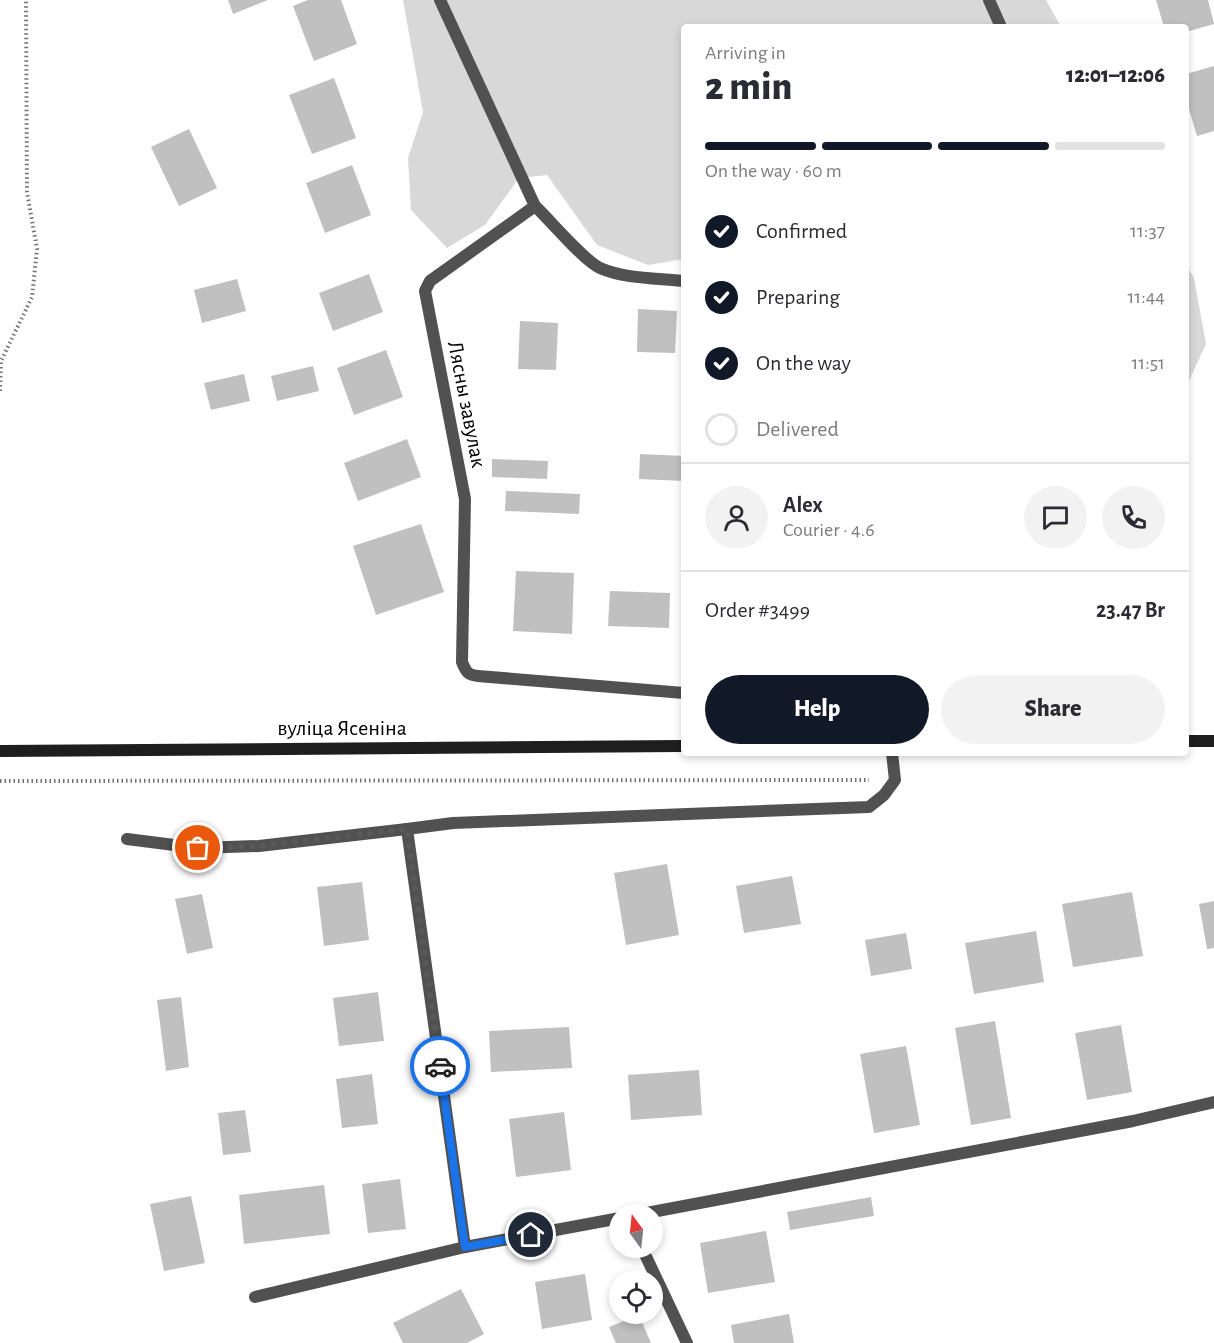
<!DOCTYPE html>
<meta charset="utf-8">
<style>
:root{--surface:#fff;--page:#f2f2f3;--text:#2b2b33;--muted:#7c7c81;--line:#e1e1e2;--accent:#111827}
body{margin:0;font-family:"Alegreya Sans",sans-serif;background:var(--page);color:var(--text);height:100vh;display:flex;flex-direction:column;font-size:22px;white-space:nowrap}
*{box-sizing:border-box;margin:0}
p{font-size:20px;color:var(--muted)}
.icon{flex:none;width:33px;height:33px;fill:none;stroke:currentColor;stroke-width:2;stroke-linecap:round;stroke-linejoin:round}
.map{position:relative;flex:1;overflow:hidden}
.panel{position:absolute;left:681px;top:24px;width:508px;height:732px;display:flex;flex-direction:column;background:var(--surface);border-radius:6px;box-shadow:0 3px 9px #0003}
.panel>*{flex:none}
.needle{width:39px;rotate:345deg}
.buttons{position:absolute;left:609px;top:1204px;display:grid;gap:12px}
.buttons a{display:grid;place-items:center;width:54px;height:54px;border-radius:50%;background:var(--surface);box-shadow:0 3px 9px #0003;font-size:30px}
.pin{position:absolute;display:grid;place-items:center;width:51px;height:51px;color:#fff;margin:-26px;border:3px solid #fff;border-radius:50%;box-shadow:0 2px 6px #0007}
.courier{position:absolute;display:grid;place-items:center;width:60px;height:60px;margin:-30px;border:4px solid #1a73e8;border-radius:50%;background:#fff;color:#222;box-shadow:0 2px 8px #0007}
.head em{font-style:normal;font-weight:800}
.head div{display:flex;flex-direction:column-reverse}
.head{display:flex;align-items:center;justify-content:space-between;height:102px;padding:0 24px}
h1{font-size:39px;font-weight:800;line-height:45px}
.bar{display:grid;grid-template-columns:repeat(4,1fr);gap:9px 6px;align-content:center;height:72px;padding:0 24px}
.bar i{height:8px;border-radius:4px;background:var(--line)}
.bar .on{background:var(--accent)}
.bar p{grid-column:span 4}
.line{display:flex;align-items:center;gap:15px;padding:0 24px;border-top:2px solid var(--line)}
.line div{flex:1}
.round{display:grid;place-items:center;flex:none;width:63px;height:63px;border-radius:32px;background:var(--page)}
ol{padding:0 24px;list-style:none}
li{display:flex;align-items:center;gap:18px;height:66px}
li p{margin-inline-start:auto}
li .icon{padding:6px;border-radius:50%;background:var(--accent);color:#fff;stroke-width:4}
li:last-child{color:var(--muted)}
li i{width:33px;height:33px;border:3px solid var(--line);border-radius:50%}
.action{display:flex;gap:12px;margin-top:auto;padding:12px 24px}
.action a{flex:1;height:69px;border-radius:36px;background:var(--accent);color:#fff;font-size:24px;font-weight:800;line-height:69px;text-align:center}
.action a+a{background:var(--page);color:var(--text)}
.map>svg:first-child{display:block}
</style>
<div class="map">
<svg width="1214" height="1343" viewBox="0 0 1214 1343">
<rect width="100%" height="100%" fill="#fff"/>
<g fill="#d8d8d8">
<path d="M403,0h643l15,27h-377v232l-36,6 -51,-20 -50,-70 -28,3 -34,47 -38,23 -36,-38 -3,-52 15,-46z"/>
<path d="M1187,266l7,12 12,66 -19,41z"/>
</g>
<g fill="#c0c0c0">
<path d="M228,0h40l-35,14z"/>
<path d="M308,0h33l16,44 -43,17 -21,-55z"/>
<path d="M1156,0h52l6,24 -28,8v-5h-22z"/>
<path d="M1214,66v65l-17,5 -11,-37v-25z"/>
<path d="M334,78l22,60 -44,16 -23,-59z"/>
<path d="M189,129l28,59 -38,18 -28,-59z"/>
<path d="M352,165l19,50 -46,18 -19,-50z"/>
<path d="M369,274l14,38 -50,19 -14,-38z"/>
<path d="M237,279l9,32 -44,12 -8,-33z"/>
<path d="M638,309l39,2 -2,42 -38,-1z"/>
<path d="M520,321l38,2 -2,47 -38,-1z"/>
<path d="M386,350l17,47 -49,18 -17,-47z"/>
<path d="M313,366l6,25 -42,10 -6,-25z"/>
<path d="M244,374l6,27 -39,9 -7,-27z"/>
<path d="M407,439l14,38 -63,24 -14,-38z"/>
<path d="M640,454l44,2v25l-45,-2z"/>
<path d="M492,459l56,2 -1,18 -55,-2z"/>
<path d="M506,491l74,3 -1,20 -74,-3z"/>
<path d="M421,524l23,68 -68,23 -23,-69z"/>
<path d="M516,571l58,2 -2,61 -59,-3z"/>
<path d="M610,591l60,2 -1,35 -61,-2z"/>
<path d="M667,864l12,71 -53,10 -12,-72z"/>
<path d="M792,876l9,48 -57,9 -8,-47z"/>
<path d="M362,882l7,58 -45,6 -7,-59z"/>
<path d="M1132,892l11,64 -70,11 -11,-63z"/>
<path d="M202,894l11,54 -26,6 -12,-55z"/>
<path d="M1214,901v47l-7,1 -8,-45z"/>
<path d="M1036,931l8,51 -70,12 -9,-51z"/>
<path d="M906,933l6,36 -41,7 -6,-36z"/>
<path d="M378,992l6,49 -45,5 -6,-48z"/>
<path d="M181,997l8,70 -23,4 -9,-71z"/>
<path d="M995,1021l16,97 -40,7 -16,-97z"/>
<path d="M1121,1025l11,67 -45,8 -12,-67z"/>
<path d="M569,1027l3,41 -81,4 -2,-41z"/>
<path d="M906,1046l14,79 -46,8 -14,-79z"/>
<path d="M699,1070l3,45 -71,5 -3,-45z"/>
<path d="M372,1074l6,50 -36,4 -6,-49z"/>
<path d="M245,1110l6,42 -28,3 -5,-42z"/>
<path d="M564,1112l7,58 -55,7 -7,-58z"/>
<path d="M400,1179l6,50 -38,4 -6,-49z"/>
<path d="M324,1185l6,49 -86,10 -5,-49z"/>
<path d="M191,1196l14,67 -41,8 -14,-67z"/>
<path d="M871,1197l3,19 -84,14 -3,-18z"/>
<path d="M766,1231l9,51 -67,11 -8,-50z"/>
<path d="M585,1274l7,46 -50,9 -7,-47z"/>
<path d="M461,1289l23,45 -17,9h-64l-10,-20z"/>
<path d="M789,1314l5,29h-60l-3,-18z"/>
<path d="M639,1315l12,28h-35l-7,-16z"/>
</g>
<g fill="none" stroke-linecap="round" stroke-linejoin="round">
<g stroke="#737373" stroke-width="4" stroke-dasharray="1.5 3" stroke-linecap="butt">
<path d="M0,391l1,-30 31,-64 5,-48 -10,-57 -1,-192"/>
<path d="M0,781l869,-1"/>
</g>
<g stroke="#515151" stroke-width="12">
<path d="M989,0l12,27"/>
<path d="M535,206c15,14 48,54 65,62 25,11 57,10 84,13"/>
<path d="M127,839l71,9 61,-2 148,-17"/>
<path d="M636,1215l497,-94 81,-19"/>
<path d="M620,1218l-155,29 -58,-418 46,-6 416,-16 15,-12 11,-15 -3,-27"/>
<path d="M642,1248l45,95"/>
<path d="M255,1297l210,-50"/>
</g>
<path stroke="#515151" stroke-width="12" d="M440,0l95,206 -105,75 -5,10 40,208 -3,163c4,10 6,13 16,14l206,17"/>
<g stroke="#1e1e1e" stroke-width="12">
<path d="M1186,741h28"/>
<path d="M0,751l684,-5"/>
</g>
</g>
<g fill="none" stroke-linecap="round" stroke-linejoin="round">
<path stroke="#595959" stroke-width="6" stroke-dasharray="0 10.8" d="M198,848l61,-2 148,-17 33,237"/>
<path stroke="#1a73e8" stroke-width="8" d="M440,1066l25,181 66,-12"/>
</g>
<g text-anchor="middle" stroke-width="4.5" stroke-linejoin="round" paint-order="stroke">
<g font-size="22" fill="#000" stroke="#fff">
<text transform="translate(468 404) rotate(79)" y="8">Лясны завулак</text>
<text x="342" y="735">вуліца Ясеніна</text>
</g>
</g>
</svg>
<div class="buttons">
<a><svg class="needle" viewBox="-14 -14 28 28"><path d="M0-13l5 13h-10z" fill="#e53935"/><path d="M0 13l5-13h-10z" fill="#7c7c81"/></svg></a>
<a><svg class="icon" aria-label="locate" viewBox="0 0 24 24"><circle cx="12" cy="12" r="6"/><path d="M12 2v4M12 18v4M2 12h4M18 12h4"/></svg></a>
</div>
<div class="pin" style="left:198px;top:848px;background:#ea580c"><svg class="icon" aria-label="bag" viewBox="0 0 24 24"><path d="M5 8h14l-1 12H6zM9 8a3 3 0 0 1 6 0"/></svg></div>
<div class="pin" style="left:531px;top:1235px;background:#1f2937"><svg class="icon" aria-label="home" viewBox="0 0 24 24"><path d="M3 11l9-7 9 7M6 9v11h12V9"/></svg></div>
<div class="courier" style="left:440px;top:1066px"><svg class="icon" aria-label="car" viewBox="0 0 24 24"><path d="M5 17H2v-5l4-1 3-4h7l3 4 3 1v5h-3M9 17h6M6 11h13"/><circle cx="7" cy="17" r="2"/><circle cx="17" cy="17" r="2"/></svg></div>
<section class="panel">
<div class="head"><div><h1>2 min</h1><p>Arriving in</p></div><em>12:01–12:06</em></div>
<div class="bar"><i class="on"></i><i class="on"></i><i class="on"></i><i></i><p>On the way · 60 m</p></div>
<ol>
<li><svg class="icon" aria-label="check" viewBox="0 0 24 24"><path d="M5 12l5 5 9-10"/></svg>Confirmed<p>11:37</p></li>
<li><svg class="icon" aria-label="check" viewBox="0 0 24 24"><path d="M5 12l5 5 9-10"/></svg>Preparing<p>11:44</p></li>
<li><svg class="icon" aria-label="check" viewBox="0 0 24 24"><path d="M5 12l5 5 9-10"/></svg>On the way<p>11:51</p></li>
<li><i></i>Delivered</li>
</ol>
<div class="line" style="height:108px"><a class="round"><svg class="icon" aria-label="person" viewBox="0 0 24 24"><circle cx="12" cy="8" r="4"/><path d="M4 21q1-7 8-7t8 7"/></svg></a><div><b>Alex</b><p>Courier · 4.6</p></div><a class="round"><svg class="icon" aria-label="chat" viewBox="0 0 24 24"><path d="M4 5h16v11H9l-5 4z"/></svg></a><a class="round"><svg class="icon" aria-label="phone" viewBox="0 0 24 24"><path d="M5 4h4l2 5-3 2q2 4 5 5l2-3 5 2v4C11 20 4 13 5 4z"/></svg></a></div>
<div class="line" style="height:78px"><div>Order #3499</div><b>23.47 Br</b></div>
<div class="action"><a>Help</a><a>Share</a></div>
</section>
</div>
